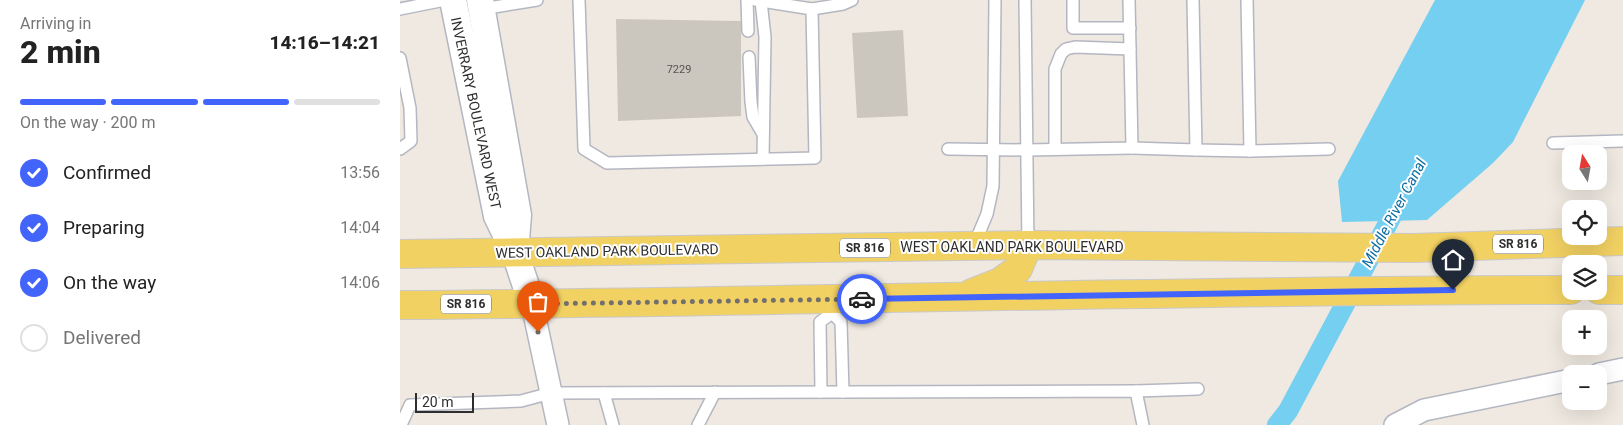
<!DOCTYPE html>
<meta charset="utf-8">
<style>
:root{--surface:#fff;--page:#f6f6f6;--text:#222;--muted:#767676;--line:#e0e0e0;--accent:#4264fb}
body{margin:0;font-family:Roboto,sans-serif;background:var(--page);color:var(--text);height:100vh;display:flex;flex-direction:column;font-size:19px;white-space:nowrap}
*{box-sizing:border-box;margin:0}
p{font-size:16px;color:var(--muted)}
.icon{flex:none;width:28px;height:28px;fill:none;stroke:currentColor;stroke-width:2;stroke-linecap:round;stroke-linejoin:round}
.map{position:relative;flex:1;overflow:hidden}
.details{display:flex;flex-direction:column;background:var(--surface);width:400px}
.details>*{flex:none}
.needle{width:32px;rotate:349deg}
.controls{position:absolute;left:1162px;top:145px;display:grid;gap:10px}
.controls a{display:grid;place-items:center;width:45px;height:45px;border-radius:10px;background:var(--surface);box-shadow:0 5px 20px #0002;font-size:25px}
.scale{position:absolute;left:15px;bottom:12px;width:59px;box-sizing:border-box;padding-left:5px;border:2px solid #2e2e2e;border-top:0;font-size:14px;line-height:18px;white-space:nowrap;color:#2e2e2e;-webkit-text-stroke:4px #fff;paint-order:stroke}
.pin{position:absolute;display:grid;place-items:center;width:42px;height:42px;color:#fff;margin:-51px -21px;border-radius:50% 50% 50% 0;rotate:-45deg;box-shadow:0 0 5px #0007}
.pin .icon{rotate:45deg}
.courier{position:absolute;display:grid;place-items:center;width:50px;height:50px;margin:-25px;border:4px solid #4264fb;border-radius:50%;background:#fff;color:#222;box-shadow:0 1px 6px #0007}
.overview em{font-style:normal;font-weight:800}
.overview div{display:flex;flex-direction:column-reverse}
.overview{display:flex;align-items:center;justify-content:space-between;height:85px;padding:0 20px}
h1{font-size:32px;font-weight:800;line-height:38px}
.bar{display:grid;grid-template-columns:repeat(4,1fr);gap:8px 5px;align-content:center;height:60px;padding:0 20px}
.bar i{height:6px;border-radius:4px;background:var(--line)}
.bar .selected{background:var(--accent)}
.bar p{grid-column:span 4}
ol{padding:0 20px;list-style:none}
li{display:flex;align-items:center;gap:15px;height:55px}
li p{margin-inline-start:auto}
li .icon{padding:5px;border-radius:50%;background:var(--accent);color:#fff;stroke-width:4}
li:last-child{color:var(--muted)}
li i{width:28px;height:28px;border:2px solid var(--line);border-radius:50%}
main{display:flex;flex:1;min-height:0}
.map>svg:first-child{display:block}
</style>
<main>
<section class="details">
<div class="overview"><div><h1>2 min</h1><p>Arriving in</p></div><em>14:16–14:21</em></div>
<div class="bar"><i class="selected"></i><i class="selected"></i><i class="selected"></i><i></i><p>On the way · 200 m</p></div>
<ol>
<li><svg class="icon" aria-label="check" viewBox="0 0 24 24"><path d="M5 12l5 5 9-10"/></svg>Confirmed<p>13:56</p></li>
<li><svg class="icon" aria-label="check" viewBox="0 0 24 24"><path d="M5 12l5 5 9-10"/></svg>Preparing<p>14:04</p></li>
<li><svg class="icon" aria-label="check" viewBox="0 0 24 24"><path d="M5 12l5 5 9-10"/></svg>On the way<p>14:06</p></li>
<li><i></i>Delivered</li>
</ol>
</section>
<div class="map">
<svg width="1223" height="425" viewBox="0 0 1223 425">
<rect width="100%" height="100%" fill="#efe9e1"/>
<path fill="#75cff0" d="M1035,0h150l-72,142 -20,21 -66,57 -85,2 -4,-41z"/>
<g fill="none" stroke-linecap="round" stroke-linejoin="round">
<path stroke="#75cff0" stroke-width="20" d="M877,425l11,-14 114,-214"/>
</g>
<g fill="#cbc7bf">
<path d="M216,19l125,2v95l-123,5z"/>
<path d="M503,30l5,86 -51,2 -5,-85z"/>
</g>
<g fill="none" stroke-linecap="round" stroke-linejoin="round">
<defs>
<g id="service">
<path d="M179,0l5,149 23,14 208,-5 -3,-149 -57,-9"/>
<path d="M347,0l1,31"/>
<path d="M625,0l3,245"/>
<path d="M673,0v28h57"/>
<path d="M361,1l4,36 -2,122"/>
<path d="M0,9l45,-9"/>
<path d="M82,9l55,-9"/>
<path d="M412,9l31,-5 9,-4"/>
<path d="M349,57l2,45 2,15 10,17"/>
<path d="M0,58l10,50 1,33 -11,8"/>
<path d="M1153,143l70,-2"/>
<path d="M732,148l64,2 -3,-150"/>
<path d="M548,149l79,1 105,-2 -3,-148"/>
<path d="M655,149v-80l6,-15 5,-5 9,-2 55,2"/>
<path d="M796,150l54,1 -3,-151"/>
<path d="M850,151l79,-2"/>
<path d="M574,245l13,-31 6,-28 2,-186"/>
<path d="M432,300v13l9,9 2,70"/>
<path d="M736,391l62,-2"/>
<path d="M421,392l-1,-70 12,-9"/>
<path d="M204,393l9,32"/>
<path d="M1,425l9,-20 111,-4 30,-8 585,-2 7,34"/>
<path d="M298,425l17,-33"/>
</g>
<g id="minor">
<path d="M132,304l26,121"/>
<path d="M1199,374l24,-5"/>
<path d="M995,425l29,-15 147,-30"/>
</g>
<g id="tertiary">
<path d="M53,0l44,216 18,37 17,51"/>
<path d="M80,0l38,215 -3,37"/>
</g>
<g id="primary">
<path d="M0,254l628,-9 385,3 210,-7"/>
<path d="M1199,290h24"/>
<path d="M572,293l28,-11 18,-13 10,-24"/>
<path d="M0,305c390,-3 781,-15 1171,-15"/>
</g>
</defs>
<use href="#service" stroke="#b4b7c1" stroke-width="14"/>
<use href="#minor" stroke="#b4b7c1" stroke-width="24"/>
<use href="#tertiary" stroke="#b4b7c1" stroke-width="29"/>
<use href="#primary" stroke="#c9c9c9" stroke-width="30"/>
<use href="#service" stroke="#fff" stroke-width="11"/>
<use href="#minor" stroke="#fff" stroke-width="21"/>
<use href="#tertiary" stroke="#fff" stroke-width="26"/>
<use href="#primary" stroke="#f2d163" stroke-width="28"/>
</g>
<g fill="none" stroke-linecap="round" stroke-linejoin="round">
<path stroke="#726f6d" stroke-width="5" stroke-dasharray="0 9" d="M138,332l-6,-28 330,-5"/>
<path stroke="#4264fb" stroke-width="6" d="M462,299l591,-9"/>
</g>
<g text-anchor="middle" stroke-width="4" stroke-linejoin="round" paint-order="stroke">
<g font-size="11" fill="#555452">
<text x="279" y="73">7229</text>
</g>
<g fill="#fff" stroke="#6d6d6d" stroke-width="1">
<rect x="1093" y="234.5" width="50" height="19" rx="4"/>
<rect x="440" y="238.5" width="50" height="19" rx="4"/>
<rect x="41" y="294.5" width="50" height="19" rx="4"/>
</g>
<g font-size="12" font-weight="bold" fill="#2e2e2e">
<text x="1118" y="248">SR 816</text>
<text x="465" y="252">SR 816</text>
<text x="66" y="308">SR 816</text>
</g>
<g font-size="14" fill="#2e2e2e" stroke="#fff">
<text transform="translate(76 113) rotate(78)" y="5">INVERRARY BOULEVARD WEST</text>
<text x="612" y="252">WEST OAKLAND PARK BOULEVARD</text>
<text transform="translate(207 251) rotate(-1)" y="5">WEST OAKLAND PARK BOULEVARD</text>
</g>
<g font-size="15" font-style="italic" fill="#0d6fa3" stroke="#fff">
<text transform="translate(994 213) rotate(-62)" y="5">Middle River Canal</text>
</g>
</g>
</svg>
<div class="controls">
<a><svg class="needle" viewBox="-14 -14 28 28"><path d="M0-13l5 13h-10z" fill="#e53935"/><path d="M0 13l5-13h-10z" fill="#767676"/></svg></a>
<a><svg class="icon" aria-label="locate" viewBox="0 0 24 24"><circle cx="12" cy="12" r="6"/><path d="M12 2v4M12 18v4M2 12h4M18 12h4"/></svg></a>
<a><svg class="icon" aria-label="layers" viewBox="0 0 24 24"><path d="M12 4l9 5-9 5-9-5zM3 14l9 5 9-5"/></svg></a>
<a>+</a>
<a>−</a>
</div>
<div class="scale">20 m</div>
<div class="pin" style="left:138px;top:332px;background:#ea580c"><svg class="icon" aria-label="bag" viewBox="0 0 24 24"><path d="M5 8h14l-1 12H6zM9 8a3 3 0 0 1 6 0"/></svg></div>
<div class="pin" style="left:1053px;top:290px;background:#1f2937"><svg class="icon" aria-label="home" viewBox="0 0 24 24"><path d="M3 11l9-7 9 7M6 9v11h12V9"/></svg></div>
<div class="courier" style="left:462px;top:299px"><svg class="icon" aria-label="car" viewBox="0 0 24 24"><path d="M5 17H2v-5l4-1 3-4h7l3 4 3 1v5h-3M9 17h6M6 11h13"/><circle cx="7" cy="17" r="2"/><circle cx="17" cy="17" r="2"/></svg></div>
</div>
</main>
